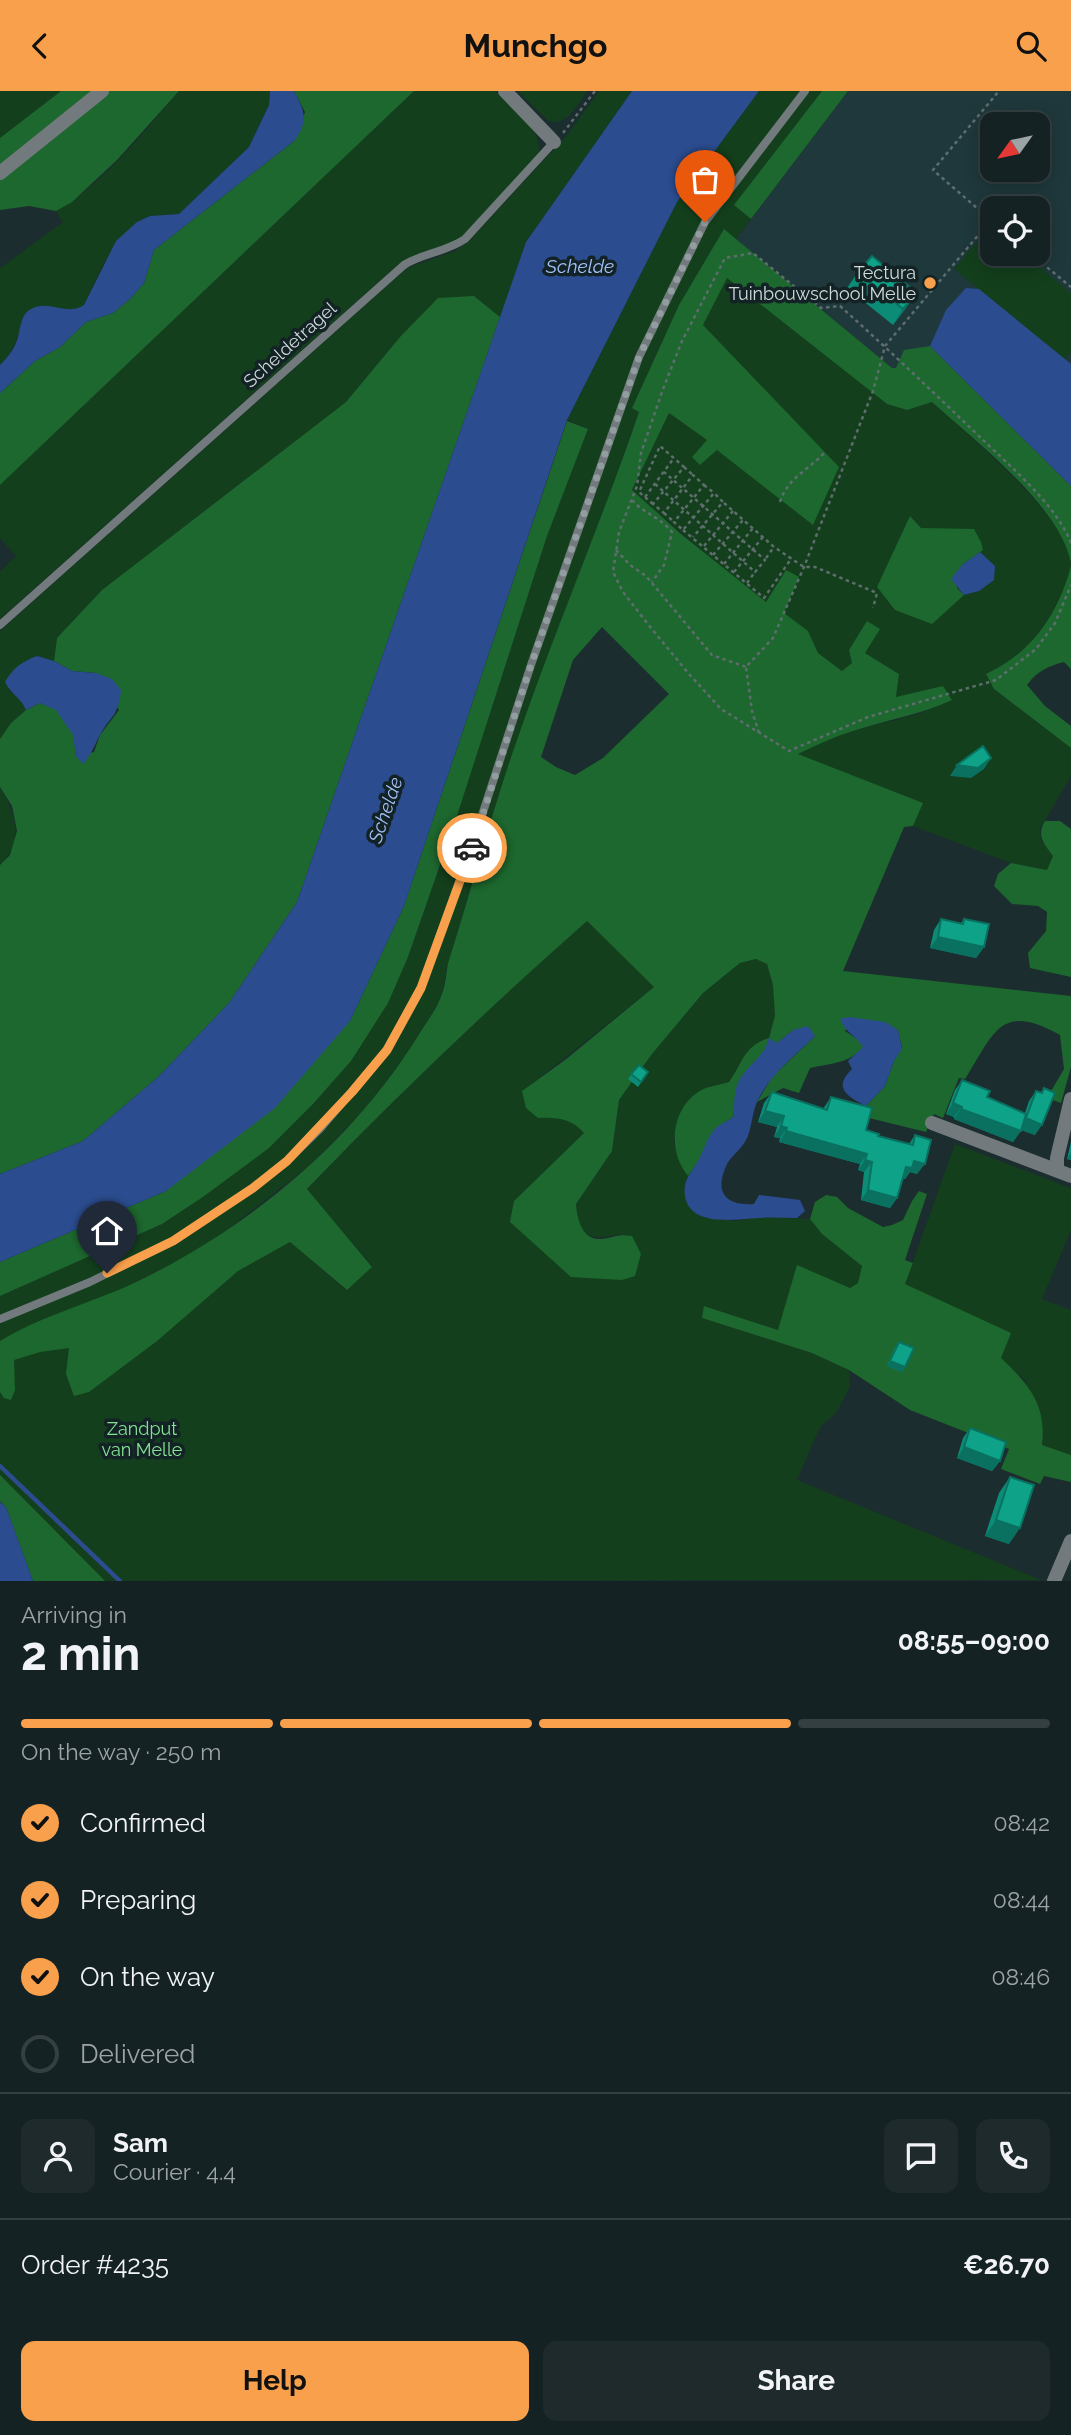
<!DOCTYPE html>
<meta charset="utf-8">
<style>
:root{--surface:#152223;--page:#1e2a2b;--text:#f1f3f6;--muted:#9da4a6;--line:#343f41;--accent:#f9a04c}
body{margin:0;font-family:Raleway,sans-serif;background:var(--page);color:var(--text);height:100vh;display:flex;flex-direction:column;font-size:26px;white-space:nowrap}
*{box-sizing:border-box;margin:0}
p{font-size:23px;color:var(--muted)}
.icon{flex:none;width:38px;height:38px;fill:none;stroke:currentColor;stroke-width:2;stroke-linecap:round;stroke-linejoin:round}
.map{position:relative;height:1490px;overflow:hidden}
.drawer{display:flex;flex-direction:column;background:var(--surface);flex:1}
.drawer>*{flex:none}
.needle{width:46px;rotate:237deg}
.controls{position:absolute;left:980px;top:21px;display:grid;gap:14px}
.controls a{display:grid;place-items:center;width:70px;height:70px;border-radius:14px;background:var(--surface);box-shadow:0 4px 18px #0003,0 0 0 2px var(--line);font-size:35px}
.pin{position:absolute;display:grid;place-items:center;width:60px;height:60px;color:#fff;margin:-72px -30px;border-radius:50% 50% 50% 0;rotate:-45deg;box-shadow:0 0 7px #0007}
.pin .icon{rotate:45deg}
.courier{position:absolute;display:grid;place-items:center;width:70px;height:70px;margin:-35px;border:5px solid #f9a04c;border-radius:50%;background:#fff;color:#222;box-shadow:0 2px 9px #0007}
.summary em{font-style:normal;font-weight:700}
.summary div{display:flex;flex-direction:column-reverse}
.summary{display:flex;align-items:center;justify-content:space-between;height:119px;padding:0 21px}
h1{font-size:46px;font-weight:700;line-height:52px}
.bar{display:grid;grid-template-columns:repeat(4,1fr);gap:10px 7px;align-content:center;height:84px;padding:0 21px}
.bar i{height:9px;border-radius:5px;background:var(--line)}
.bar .on{background:var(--accent)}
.bar p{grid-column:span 4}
.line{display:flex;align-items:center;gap:18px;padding:0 21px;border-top:2px solid var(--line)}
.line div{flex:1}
.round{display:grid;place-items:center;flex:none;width:74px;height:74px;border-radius:14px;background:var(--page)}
ol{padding:0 21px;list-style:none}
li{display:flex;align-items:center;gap:21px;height:77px}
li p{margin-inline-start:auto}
li .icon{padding:7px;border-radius:50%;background:var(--accent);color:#111;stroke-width:4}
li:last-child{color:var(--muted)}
li i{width:38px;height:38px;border:4px solid var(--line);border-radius:50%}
.button{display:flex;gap:14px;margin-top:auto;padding:14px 21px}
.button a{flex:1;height:80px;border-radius:14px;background:var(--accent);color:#111;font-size:28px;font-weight:700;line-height:80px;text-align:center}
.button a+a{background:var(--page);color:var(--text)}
header{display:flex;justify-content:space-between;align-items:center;height:91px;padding:0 21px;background:var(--accent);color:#111;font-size:32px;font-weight:700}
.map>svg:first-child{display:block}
</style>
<header><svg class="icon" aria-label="back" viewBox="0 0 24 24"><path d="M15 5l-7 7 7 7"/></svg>Munchgo<svg class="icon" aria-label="search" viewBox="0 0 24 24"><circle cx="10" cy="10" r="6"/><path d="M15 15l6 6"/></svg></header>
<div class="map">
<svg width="1071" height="1490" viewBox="0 0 1071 1490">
<rect width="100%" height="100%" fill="#1c2d2f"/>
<path fill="#1f383b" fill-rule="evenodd" d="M848,0h223v395l-53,-51 -122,-67h-4l-156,-129zM992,33h46v46h-46zM992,117h46v46h-46z"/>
<g fill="#133f1c" fill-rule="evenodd">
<path d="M0,0h61l-61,47z"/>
<path d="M179,0h91l-1,13 -20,43 -70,67 -29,2 -13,6 -32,39 -21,44 -7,6 -38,-5 -16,11c-5,19 -8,34 -23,48v-97l63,-46 -7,-11c47,-27 88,-79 123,-120z"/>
<path d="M414,0h81c19,16 48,37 44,65l-80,84 -51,18 -16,12 -392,349v-47l16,-16 -16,-18v-53z"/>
<path d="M517,0h70c-9,13 -20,36 -38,30z"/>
<path d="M599,0h33l-106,151 -26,75 -26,-21 -74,41 -54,65 -244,188 -45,48 -3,23 -17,-5 -28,35 13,9 4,10 -15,13 -11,16v-108l407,-363 48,-17 13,-9 100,-108z"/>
<path d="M759,0h63l-87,114 16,14 -15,20 -12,-9 -45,75 -47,103 7,4c-38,110 -83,218 -122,328 -26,73 -45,149 -69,223l-7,36 -35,57 -35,47 -61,62 -97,76 16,37 9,-7 52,-29 56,48 26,-24 -65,-76c89,-94 183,-183 280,-269l67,66 -131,104 35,26 20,9 6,7 -70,68 57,76 50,-43c-32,7 -42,5 -45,-30l36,-53 7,-51 33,-46 51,-61 37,-30 17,-4 10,5 6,21 3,31 -7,22 -31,27 -9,17 -21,5 -32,39 -2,17 9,27 5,6 -4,11 18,30 33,4 25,-4 50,2 12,15 40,32 -3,17 -9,5 -18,-6 -53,48 -74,-24 -3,12 110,35 37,17 1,17 -14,26 -16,14 -23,53 244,100 -1041,1v-285l162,-72 41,-27 66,-49 44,-44 38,-43 57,-104 49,-141 90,-280 41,-107 -21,-9 110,-218z"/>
<path d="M992,140v23h32l47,39v59l-6,8 -111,-91 30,-36z"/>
<path d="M727,186l160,127 20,6 25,-8c33,31 139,117 139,163 -1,15 -11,31 -17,44 -16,30 -37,51 -68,65l8,15 77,59v28l-31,53 1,11 12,16 -6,14 -36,-7 -98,-37 9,-23 -125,-49c18,-9 36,-17 56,-23 32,-10 69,-14 98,-32l-55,-2 3,-23 -34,-21 3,-31 -19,28 3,13 -9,9 -25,-19 -10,-22 -25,-18 3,-43 -20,32 -26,-19 -108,-92 37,-78 38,27 -7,25 17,-15 -14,-125zM911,426l10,11 20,2 38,61 -15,4 -32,28 -37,-13 -18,-23z"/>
<path d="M0,696c15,26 25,55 0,78z"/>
<path d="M955,1053l116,44v42l-29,69 29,11v145l-29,-10 1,-10 -18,-55 -102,-87 -18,-9z"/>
</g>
<g fill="#1d682e" fill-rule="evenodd">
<path d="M61,0h118l-62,69 -45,42 -16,9 -27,-5 -29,4v-72z"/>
<path d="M294,0h120l-414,394v-92l35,-32 25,-14 26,-25 27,-9 17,-14 14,-16 10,-33 140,-109 11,-29z"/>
<path d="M822,0h26l-97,128 -17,-14z"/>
<path d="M724,138l168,139h4l8,-18 26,-4 141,140v77c-11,-57 -96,-122 -139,-161l-25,8 -20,-6 -160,-126 -24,47 136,142 -26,58 -96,-75 -17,15 -8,-8 15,-17 -38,-27 -37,77 49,44 85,68 20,-32 13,7 -15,36 24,18 10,22 24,18 10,-8 -3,-13 18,-29 13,8 -15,24 34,21 -3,23 47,-11 9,14c-32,15 -66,20 -99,31 -19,6 -37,14 -55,23l125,49 -10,23 -9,1 -61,144 228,25v71l-10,36 -14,-5 17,-29 -4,-34c-60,-33 -65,-3 -95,44l-6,-1 -16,40 -9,-4 -8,18 -57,-14 -3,-12 19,-20 9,-25 8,-13 -4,-18h-54l14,10 6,7c-16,17 -32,16 -54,21l-11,25 -16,-5 -26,14 15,-25 43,-41 -22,-6 -39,32 -19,41 -2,14 -19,13 -13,28 -13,18c-20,-24 -18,-65 10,-84 9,-6 21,-7 31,-10 14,-20 15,-36 40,-44l6,-22 -2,-31 -6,-21 -11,-5 -16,4 -37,30 -51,61 -33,46 -7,51 -36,53c1,13 5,34 22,35 13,0 19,-6 34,-3l9,18 -6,22 -13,4 -51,-3 -61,-55 4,-21 70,-68c-13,-15 -28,-16 -46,-15l-12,-10 -4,-17 43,-31 89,-73 -67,-66c-97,86 -191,175 -280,268l65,78 -25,23 -57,-48 -52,29 -81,70 -68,51 -15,4 -8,-22 3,-26 -29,4 -26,8 1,30 -4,10 -7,-2 -4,-6v-51c41,-25 88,-37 132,-57 114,-54 219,-140 286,-248 7,-12 17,-24 22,-37 5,-10 6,-24 8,-36 24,-74 43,-150 69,-223 38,-110 84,-217 122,-328l-7,-4 47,-103zM602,536l67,67 -66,64 -28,17 -19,-8 -15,-10 32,-97z"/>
<path d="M474,205l26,21 -203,585 -68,101 -71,74 -75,64 -83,33v-309l10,-10 7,-24 -5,-25 -12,-19v-48l11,-16 15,-13 14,-7 16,6 18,26 2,21 18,-4 6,-17 19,-25 -23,-37 -24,-2 -18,-10 3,-23 45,-48 244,-188 54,-65 38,-39z"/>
<path d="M567,330l21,8 -41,107 -90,280 -49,141 -20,46 -37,58 -38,43 -44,44 -66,49 -41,27 -162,72v-34l166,-71 184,-170 54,-115z"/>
<path d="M910,425l11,12 53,1 7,13 2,8 -21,15 -5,23 7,7 -32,29 -37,-14 -18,-23z"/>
<path d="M1071,475v103l-7,-7c-16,4 -28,10 -37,23l18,21 26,20v22l-77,-59 -8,-15c46,-21 72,-60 85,-108z"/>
<path d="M1045,730h15l11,8v148l-41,-9 -2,-15 18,-22 1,-19 -9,-6 -26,-2 -18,-18 4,-12 13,-11 36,7 6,-14c-9,-12 -17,-20 -8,-35z"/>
<path d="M919,1100l8,3 -22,66 8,3 -8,21 106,49 -10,25c27,25 46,47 41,87l29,10v27l-27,-6 -4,8 -39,-15 8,-20 -99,-39 -61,-40 -37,-17 -110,-35 2,-12 74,24 19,-65 53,23 8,-5 4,-17 -40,-32 -12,-15 5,-17 11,-7 11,2 11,11 35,19 9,-2 11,-5 9,-19z"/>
<path d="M0,1384l105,106h-72l-27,-74 -6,-6z"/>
</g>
<g fill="#2b4c8f">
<path d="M270,0h24c11,21 15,30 0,50l-140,109 -10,33 -14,16 -17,14 -27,9 -26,25 -25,14 -35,32v-28c7,-7 12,-13 16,-22 5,-11 3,-28 15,-34 18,-10 36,8 53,-4l32,-64 21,-19 13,-6 29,-2 70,-67 20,-42z"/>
<path d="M632,0h127l-82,111 -110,218 -163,486 -54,115 -75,87 -109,83 -166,71v-88l83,-33 75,-64 71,-74 68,-101 229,-660z"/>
<path d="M966,197l13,1 92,75v122l-141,-140 16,-36z"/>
<path d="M980,461l15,14 -1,14 -15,11 -15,4 -13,-16 11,-14z"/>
<path d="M37,565l17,5 18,10 24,2 16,6 9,11c-3,28 -10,24 -21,45 -6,11 -9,20 -17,29l-7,-8 -3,-21 -17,-25 -16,-7 -14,7c-5,-12 -15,-16 -21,-28 8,-14 16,-20 32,-26z"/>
<path d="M849,926l36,5 13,8 4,19 -8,12 -9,25 -19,20c-18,-9 -34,-18 -14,-37l-4,-8 15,-14c-7,-11 -18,-15 -23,-28z"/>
<path d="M808,935l7,10c-20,20 -46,39 -58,66 -5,11 -5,25 -10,36 -5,11 -15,17 -20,26 -13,27 -3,42 27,40l5,-9 41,5 5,11 -8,7c-13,0 -26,-1 -38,0 -22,1 -69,10 -74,-22 -2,-13 3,-20 10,-30 8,-11 11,-28 20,-37 5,-5 13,-8 18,-12 2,-12 0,-27 7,-38 10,-17 24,-21 29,-41l8,5 16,-13z"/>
<path d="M0,1411l6,5 27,74h-33z"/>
</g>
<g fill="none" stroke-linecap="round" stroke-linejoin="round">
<path stroke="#2b4c8f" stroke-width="4.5" d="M0,1375l120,115"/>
<g stroke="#5e6d6e" stroke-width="2.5" stroke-dasharray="3.5 3.5" stroke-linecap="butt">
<path d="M563,42l32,-42"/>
<path d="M992,130l-59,-51 66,-79"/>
<path d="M1031,163l40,33"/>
<path d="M684,376l9,8"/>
<path d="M655,393l100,88 10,-12 -101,-88"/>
<path d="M704,394l10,8"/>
<path d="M645,406l29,-39"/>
<path d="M632,409c12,14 27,16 40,32l-8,33 -12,17"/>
<path d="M780,411c7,-24 29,-32 45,-50"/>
<path d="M724,412l50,44 30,20h11l62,26 -4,15"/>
<path d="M653,413l-14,-12 21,-46 24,21 -31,37 11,9 29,-38 11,10 -30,37 9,8 31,-37 9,9 -30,35"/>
<path d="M664,422l10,9"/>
<path d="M683,439l81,68 27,-39"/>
<path d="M1071,452c-14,-37 -61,-77 -90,-105 -47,-45 -93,-89 -141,-132l-19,2 -68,-55 -28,5 -43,83 -19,48 -22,64 -4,33 -18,46 -6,40 10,20 28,36 38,46 32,35 68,42 79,-34 128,-37 40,-31 19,-26 16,-38"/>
<path d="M704,455l29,-35"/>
<path d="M616,459l14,15 16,11 66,79 34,12"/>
<path d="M713,464l30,-35"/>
<path d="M766,467l8,-11"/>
<path d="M724,473l29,-36"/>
<path d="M734,481l29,-35"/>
<path d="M747,492l8,-11"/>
<path d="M759,642l-7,-22 -6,-44 27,-29 31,-71 69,-176 12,-45 106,-126"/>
</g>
<g stroke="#737a7e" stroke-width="8">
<path d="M0,534l404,-360c19,-12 42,-13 61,-26l89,-97"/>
<path d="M0,1228l90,-37 83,-41 80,-53 34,-27 33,-32 67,-79 34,-62 48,-133 62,-190 108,-308 66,-135 100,-131"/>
</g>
<g stroke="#737a7e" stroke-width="14">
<path d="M505,0l49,51"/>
<path d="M0,82l102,-82"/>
<path d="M932,1032l139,53"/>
<path d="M1057,1078v-11l14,-59"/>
<path d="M1054,1490l17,-40"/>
</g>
</g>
<g fill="#0c8b76">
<path d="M858,181l48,36 -13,17 -46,-37z"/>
<path d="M941,828l20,4 3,-4 20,28 -8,11 -46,-10 4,-18z"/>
<path d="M639,974l9,7 -10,15 -10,-8z"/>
<path d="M962,989l25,17 38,16 4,-12 7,-10 5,1 3,-4 -9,47 -14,-5 -8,12 -59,-23v-2l-8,-3 9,-24z"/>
<path d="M772,1001l51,17 8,-12 35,33 12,6 31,8 6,-9 2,39 -7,-2 -5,7 -2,-1 -6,20 -7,10 -29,-8 3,-28 -6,-2 2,-6 -81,-22 1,-4 -6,-1 3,-10 -19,-5 6,-19z"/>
<path d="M1071,1051v18l-4,-1z"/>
<path d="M899,1251l6,25 -3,5 -15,-6 8,-19z"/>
<path d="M970,1337l30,33 -8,10 -35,-13 6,-20z"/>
<path d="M1010,1386l-1,67 -24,-8 14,-43z"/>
</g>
<g fill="#0a7160">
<path d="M917,202l-11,15 -13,17 10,-16z"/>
<path d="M991,667l-7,11 -13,9 -21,-2 7,-11z"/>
<path d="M938,846l46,10 -8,11 -46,-10z"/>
<path d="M953,1012l9,4 -8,10 -8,-3z"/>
<path d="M961,1018l60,22 -8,11 -59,-23z"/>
<path d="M765,1020l19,5 -7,11 -19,-5z"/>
<path d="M1026,1027l16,7 -7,10 -17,-6z"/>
<path d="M781,1035l6,2 -7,10 -6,-1z"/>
<path d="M786,1040l81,23 -7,10 -81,-22z"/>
<path d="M1071,1062v7l-4,-1z"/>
<path d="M865,1069l7,2 -8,10 -6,-2z"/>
<path d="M914,1070l11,3 -8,10 -7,-2 -5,7 -6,-2 7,-10z"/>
<path d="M868,1099l29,8 -7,10 -29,-8z"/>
<path d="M890,1270l15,6 -3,5 -15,-6z"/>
<path d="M964,1356l36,14 -8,10 -35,-13z"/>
<path d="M996,1429l24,8 -11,16 -24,-8z"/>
</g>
<g fill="#0ea289" stroke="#0a7160" stroke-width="2">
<path d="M872,165l45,37 -14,16 -45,-37z"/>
<path d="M983,655l8,12 -13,10 -21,-3z"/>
<path d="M941,828l22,5 1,-5 25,5 -5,23 -46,-10z"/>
<path d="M639,974l9,7 -7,10 -10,-8z"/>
<path d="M962,989l28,11 -3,6 39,17 -5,17 -60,-22 1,-2 -9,-4z"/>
<path d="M1044,997l11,5 -13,32 -16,-7 10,-27 6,2z"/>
<path d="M772,1001l55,18 4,-13 41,11 -6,22 13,4 -1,2 35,9 2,-10 16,5 -6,24 -11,-3 -2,7 -6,-1 -9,31 -29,-8 4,-28 -7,-2 2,-6 -81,-23 1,-3 -6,-2 3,-10 -19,-5z"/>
<path d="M899,1251l15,6 -9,19 -15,-6z"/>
<path d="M970,1337l36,14 -6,19 -36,-14z"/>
<path d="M1010,1386l24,8 -14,43 -24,-8z"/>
</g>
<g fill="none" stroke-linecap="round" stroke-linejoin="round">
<path stroke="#919d9f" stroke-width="7" stroke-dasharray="0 12.6" d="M472,757l59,-183 108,-308 66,-135"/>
<path stroke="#f9a04c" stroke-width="9" d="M107,1182l66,-32 80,-53 34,-27 65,-69 35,-42 34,-62 51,-140"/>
</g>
<circle fill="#f9a04c" stroke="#132325" stroke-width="2.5" cx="930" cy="192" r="7"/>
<g text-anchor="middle" stroke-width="7" stroke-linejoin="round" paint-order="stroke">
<g font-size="18" fill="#d0dadb" stroke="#132325" text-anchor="end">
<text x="916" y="188">Tectura<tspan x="916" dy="21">Tuinbouwschool Melle</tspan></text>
</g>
<g font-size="18" fill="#d0dadb" stroke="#132325">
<text transform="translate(290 254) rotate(-42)" y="6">Scheldetragel</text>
</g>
<g font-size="18" fill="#83e391" stroke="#132325">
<text x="142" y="1344">Zandput<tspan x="142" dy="21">van Melle</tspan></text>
</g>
<g font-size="19" font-style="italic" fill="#a1c0f9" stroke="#132325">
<text x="580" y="182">Schelde</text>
<text transform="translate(385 719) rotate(-71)" y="7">Schelde</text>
</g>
</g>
</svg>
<div class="controls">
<a><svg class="needle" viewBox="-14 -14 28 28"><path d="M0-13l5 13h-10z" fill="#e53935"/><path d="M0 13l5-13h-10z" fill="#9da4a6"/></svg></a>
<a><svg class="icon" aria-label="locate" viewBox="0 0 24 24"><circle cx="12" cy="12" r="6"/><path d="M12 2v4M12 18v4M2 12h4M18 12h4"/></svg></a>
</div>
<div class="pin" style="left:705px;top:131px;background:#ea580c"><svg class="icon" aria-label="bag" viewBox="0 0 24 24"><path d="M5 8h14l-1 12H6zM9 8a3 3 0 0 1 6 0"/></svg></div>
<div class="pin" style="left:107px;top:1182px;background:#1f2937"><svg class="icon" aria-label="home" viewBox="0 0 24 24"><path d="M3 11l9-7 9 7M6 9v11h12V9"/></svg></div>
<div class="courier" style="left:472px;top:757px"><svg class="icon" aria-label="car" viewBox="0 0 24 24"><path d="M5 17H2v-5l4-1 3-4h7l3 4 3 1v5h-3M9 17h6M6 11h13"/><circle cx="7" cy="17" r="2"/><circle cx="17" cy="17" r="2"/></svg></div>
</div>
<section class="drawer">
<div class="summary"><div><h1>2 min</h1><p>Arriving in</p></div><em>08:55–09:00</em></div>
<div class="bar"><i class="on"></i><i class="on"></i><i class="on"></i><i></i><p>On the way · 250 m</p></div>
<ol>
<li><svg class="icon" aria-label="check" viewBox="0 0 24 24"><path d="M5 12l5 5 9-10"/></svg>Confirmed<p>08:42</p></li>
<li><svg class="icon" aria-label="check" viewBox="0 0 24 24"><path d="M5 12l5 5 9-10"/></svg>Preparing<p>08:44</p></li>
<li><svg class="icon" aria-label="check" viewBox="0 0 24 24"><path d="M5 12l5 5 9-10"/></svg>On the way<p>08:46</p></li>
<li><i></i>Delivered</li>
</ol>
<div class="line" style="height:126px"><a class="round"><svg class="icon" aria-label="person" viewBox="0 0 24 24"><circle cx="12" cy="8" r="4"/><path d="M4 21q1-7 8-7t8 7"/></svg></a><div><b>Sam</b><p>Courier · 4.4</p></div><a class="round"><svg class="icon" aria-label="chat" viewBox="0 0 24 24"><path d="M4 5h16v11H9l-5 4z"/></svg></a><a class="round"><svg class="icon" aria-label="phone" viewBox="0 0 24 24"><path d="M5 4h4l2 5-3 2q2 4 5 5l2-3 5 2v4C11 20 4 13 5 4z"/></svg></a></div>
<div class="line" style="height:91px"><div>Order #4235</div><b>€26.70</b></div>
<div class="button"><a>Help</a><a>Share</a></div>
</section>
